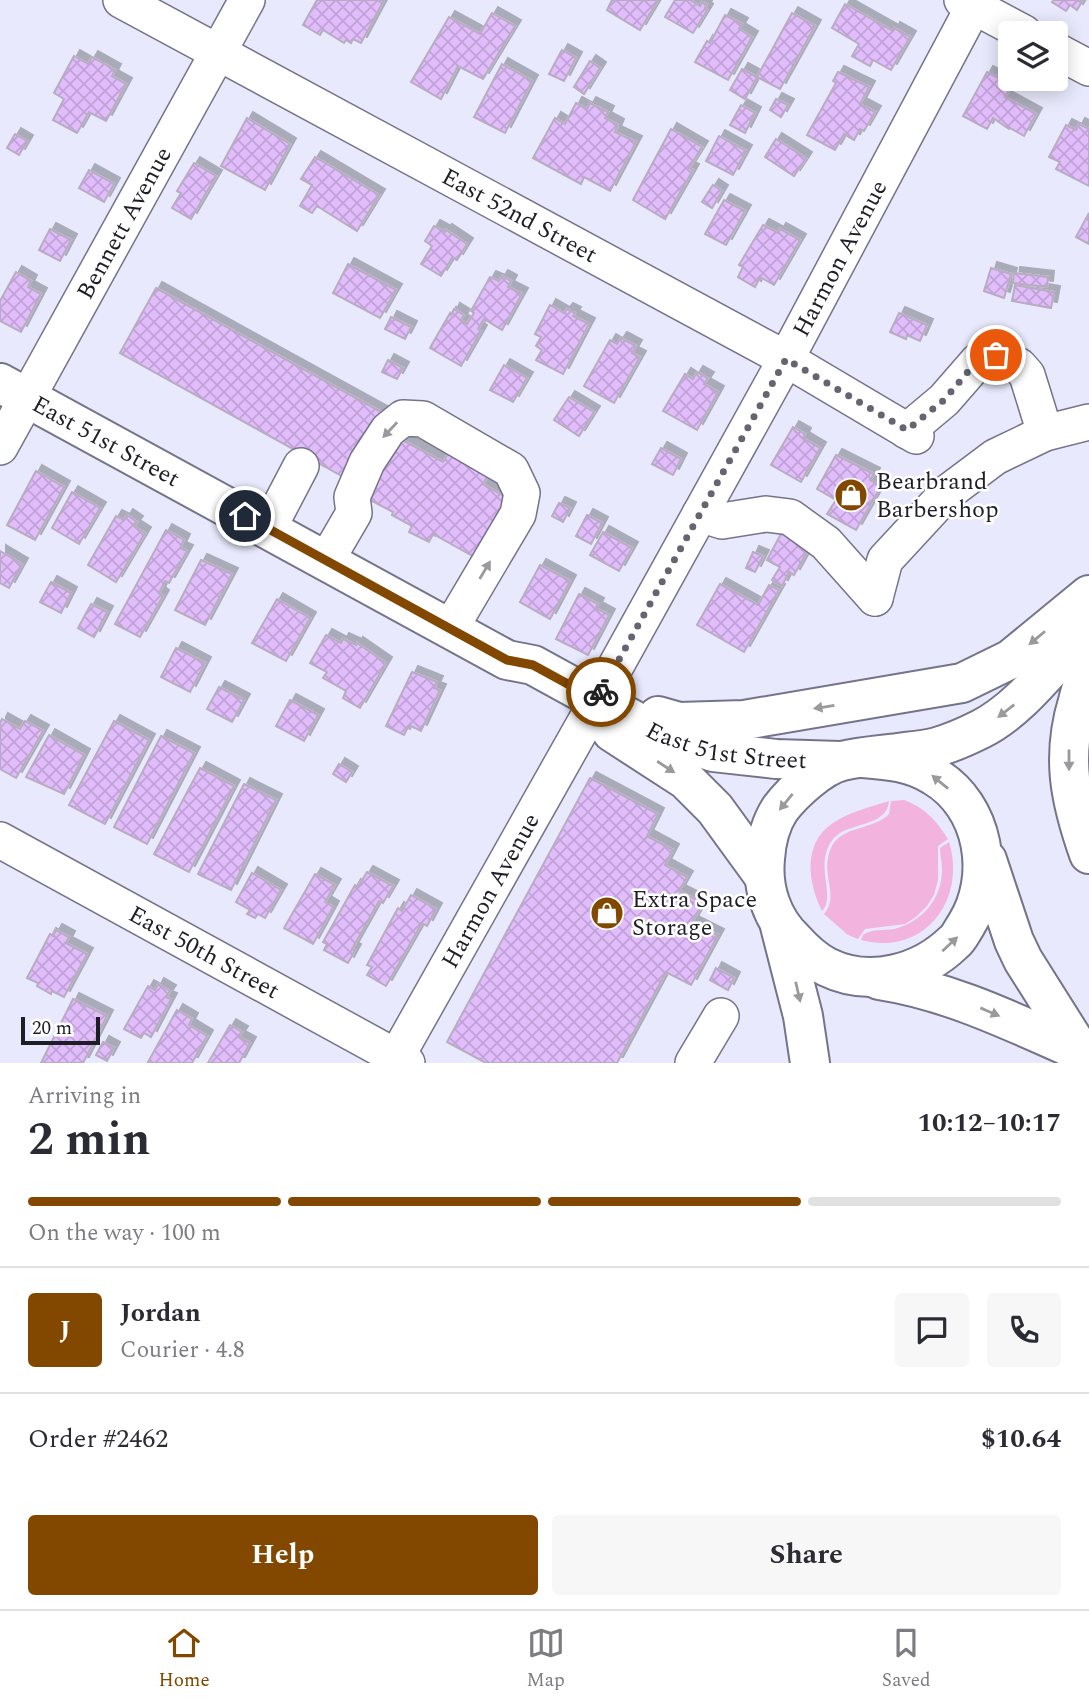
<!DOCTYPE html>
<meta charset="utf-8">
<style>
:root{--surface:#fff;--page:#f7f7f7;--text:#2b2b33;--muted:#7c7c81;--line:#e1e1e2;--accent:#834800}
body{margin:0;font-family:Spectral,serif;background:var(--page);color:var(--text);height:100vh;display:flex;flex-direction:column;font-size:26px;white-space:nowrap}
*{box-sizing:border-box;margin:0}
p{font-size:23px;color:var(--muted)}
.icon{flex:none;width:38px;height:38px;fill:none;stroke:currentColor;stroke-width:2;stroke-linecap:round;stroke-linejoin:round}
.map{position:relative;height:1063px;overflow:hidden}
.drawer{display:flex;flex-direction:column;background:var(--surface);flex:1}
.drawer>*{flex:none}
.tools{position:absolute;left:998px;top:21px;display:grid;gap:14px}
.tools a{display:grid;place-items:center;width:70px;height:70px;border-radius:7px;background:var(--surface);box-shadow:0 4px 18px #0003;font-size:35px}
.scale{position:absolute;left:21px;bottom:18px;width:79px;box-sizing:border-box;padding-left:7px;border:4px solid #1e1e26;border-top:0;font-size:19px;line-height:24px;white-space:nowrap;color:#1e1e26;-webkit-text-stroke:5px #fff;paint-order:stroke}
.pin{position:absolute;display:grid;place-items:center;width:60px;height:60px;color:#fff;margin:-30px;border:4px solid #fff;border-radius:50%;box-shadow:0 2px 7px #0007}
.courier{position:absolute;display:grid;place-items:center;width:70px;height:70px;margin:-35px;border:5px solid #834800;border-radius:50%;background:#fff;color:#222;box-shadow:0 2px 9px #0007}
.overview em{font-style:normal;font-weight:700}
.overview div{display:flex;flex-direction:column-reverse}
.overview{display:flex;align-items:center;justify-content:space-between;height:119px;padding:0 28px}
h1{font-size:46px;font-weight:700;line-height:52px}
.bar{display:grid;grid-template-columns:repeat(4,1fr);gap:10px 7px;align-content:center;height:84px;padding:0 28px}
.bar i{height:9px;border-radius:5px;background:var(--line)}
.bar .current{background:var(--accent)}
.bar p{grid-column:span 4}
.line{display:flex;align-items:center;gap:18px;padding:0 28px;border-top:2px solid var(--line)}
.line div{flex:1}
.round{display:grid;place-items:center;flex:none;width:74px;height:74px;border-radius:7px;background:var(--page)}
.primary-button{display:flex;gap:14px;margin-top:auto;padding:14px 28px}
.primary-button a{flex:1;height:80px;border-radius:7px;background:var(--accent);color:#fff;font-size:28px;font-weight:700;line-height:80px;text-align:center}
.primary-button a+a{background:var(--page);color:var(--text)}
.tabs{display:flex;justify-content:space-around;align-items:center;height:98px;border-top:2px solid var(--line);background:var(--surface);font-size:19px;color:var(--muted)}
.tabs a{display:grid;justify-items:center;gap:4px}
.tabs .current{color:var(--accent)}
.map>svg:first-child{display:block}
</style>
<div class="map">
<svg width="1089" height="1063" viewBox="0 0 1089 1063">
<defs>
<pattern id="building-cross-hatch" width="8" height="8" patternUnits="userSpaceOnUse" patternTransform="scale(1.75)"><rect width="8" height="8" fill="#e2bdfc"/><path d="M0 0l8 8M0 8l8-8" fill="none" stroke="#c1a2d8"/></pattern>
<filter id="shadow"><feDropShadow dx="6" dy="-6" stdDeviation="0" flood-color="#0004"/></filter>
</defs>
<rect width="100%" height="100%" fill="#e8e9fc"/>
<g fill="#f2b4df">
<path d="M904,800c21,8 32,20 44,39l-10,7v34l-4,15 -7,11 -11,11 -11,7 -40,5 -7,10 -10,-4 -24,-21c17,-19 -6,-41 8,-68 12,-21 42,-16 57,-32l2,-13z"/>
<path d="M889,801c-2,27 -41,20 -56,38 -20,25 4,58 -11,72 -14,-28 -20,-68 11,-88 16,-11 37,-16 56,-22z"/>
<path d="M949,842c18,58 -25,115 -88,98l2,-5c10,-7 20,-4 31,-6 28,-7 48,-30 48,-59 0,-8 -2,-15 -2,-22z"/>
</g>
<g fill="url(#building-cross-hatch)" stroke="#b8acc1" stroke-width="2" filter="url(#shadow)">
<path d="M317,0h67l-23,43 -8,-4 -2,4 -5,-3 -2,3 -21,-13 -3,5 -17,-10z"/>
<path d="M612,0h46l-18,30 -33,-20z"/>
<path d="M675,0h15l10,6 2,-4 5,2 -2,4 2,2 -14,23 -28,-16z"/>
<path d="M1054,0h29l-6,10 -7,-5 -4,6 -14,-9z"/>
<path d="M845,4l48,27 1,-3 16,9 -19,33 -18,-10 -3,6 -18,-10 7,-12 -27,-16z"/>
<path d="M492,13l23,13 -32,53 -25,-13 -17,33 -30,-17 38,-65 31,17z"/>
<path d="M792,13l23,13 -35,63 -23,-12z"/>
<path d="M725,15l17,9 -3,5 13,8 -24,43 -33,-18 12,-21 3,2z"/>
<path d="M562,50l14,8 -12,23 -15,-7z"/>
<path d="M74,56l14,8 4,-7 23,13 -3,6 14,8 -20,37 -17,-9 -12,21 -24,-13 11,-21 -10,-6z"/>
<path d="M590,61l10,7 -16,26 -10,-7z"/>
<path d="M502,64l30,17 -27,52 -31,-16z"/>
<path d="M742,69l15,8 -12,22 -15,-9z"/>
<path d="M838,72l31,15 -9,17 15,8 -11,19 -4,-2 -6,11 -10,-6 -9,16 -28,-15 29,-52 -3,-2z"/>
<path d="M987,72l25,13 -7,12 31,17 -12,22 -14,-8 -1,1 -16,-11 -6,11 -24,-13z"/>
<path d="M776,99l12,6 -7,12 -11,-7z"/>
<path d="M576,103l11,6 3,-6 18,9 -3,6 13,7 -3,7 21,10 -26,49 -26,-14 -3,7 -48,-26 22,-40 10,6z"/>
<path d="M741,105l14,8 -10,20 -15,-8z"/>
<path d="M247,118l43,26 -25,46 -44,-24z"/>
<path d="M1079,124l10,5v57l-33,-17 4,-7 -11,-5 17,-32 10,5z"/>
<path d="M671,129l31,18 -13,21 4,2 -28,49 -32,-19z"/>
<path d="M15,134l12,7 -8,14 -12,-7z"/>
<path d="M719,136l27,15 -13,24 -27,-14z"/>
<path d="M776,139l30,19 -12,18 -29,-19z"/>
<path d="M315,157l64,38 -22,36 -40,-25 -5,7 -12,-7 12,-21 -11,-6z"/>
<path d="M194,163l22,13 -25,43 -19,-11 9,-15 -4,-2z"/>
<path d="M89,170l25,14 -10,18 -25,-14z"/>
<path d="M713,185l9,6 -10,17 -10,-6z"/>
<path d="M724,200l21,11 -19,34 -21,-11z"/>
<path d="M1089,213v31l-13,-7z"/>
<path d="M763,225l15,8 2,-4 20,11 -26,45 -14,-8 -5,10 -17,-10 5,-10 -4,-2z"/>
<path d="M434,226l11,6 1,-2 21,14 -10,16 -5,-2 -11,18 -20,-12 11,-18 -7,-5z"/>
<path d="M50,229l21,11 -11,21 -21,-11z"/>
<path d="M348,264l48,26 -16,28 -47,-25z"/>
<path d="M991,268l20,6 -7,24 -20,-7z"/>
<path d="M16,272l15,9 -3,6 13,7 -20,38 -21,-11v-20z"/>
<path d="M1014,273l34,4 -1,10 -34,-4z"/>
<path d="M502,276l9,5 -3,6 14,7 -20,36 -18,-11 -6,10 3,2 -20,35 -31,-18 20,-35 1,2 3,-6 10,6 -3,5 6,4 7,-11 -3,-2 19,-34 9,4z"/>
<path d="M1015,285l39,7 -3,16 -39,-7z"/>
<path d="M156,288l227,125 -36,66 -227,-126z"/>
<path d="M550,305l14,8 3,-4 8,4 -2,3 16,8 -26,50 -27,-14 6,-10 -6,-4 5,-9 -6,-3z"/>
<path d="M899,313l28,12 -7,16 -13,-6 -1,4 -16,-7z"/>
<path d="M391,317l20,10 -6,12 -20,-10z"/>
<path d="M621,338l15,8 -4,7 8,4 -26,46 -30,-17 26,-46 7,4z"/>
<path d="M388,360l15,8 -6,11 -15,-7z"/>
<path d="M504,365l23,13 -14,24 -23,-12z"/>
<path d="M697,372l11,6 -4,6 14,8 -21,38 -34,-19 22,-37 8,5z"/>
<path d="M569,397l25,15 -15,24 -25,-16z"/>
<path d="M793,427l12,7 -2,4 17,10 -19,34 -30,-17z"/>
<path d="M393,435l50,27 8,-13 39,22 -7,13 26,15 -33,59 -43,-24 -4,8 -20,-10 3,-6 -20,-11 1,-3 -32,-17z"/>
<path d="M661,448l20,11 -8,16 -21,-11z"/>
<path d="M836,455l38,19 -4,6 11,6 -25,44 -29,-16 9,-14 -19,-11z"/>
<path d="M36,471l28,16 -29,53 -28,-15z"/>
<path d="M72,492l28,16 -21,36 -27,-16z"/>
<path d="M559,503l11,5 -7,14 -11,-6z"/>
<path d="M127,515l10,7 -3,4 11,7 -29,49 -28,-17 28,-49 8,4z"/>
<path d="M587,515l15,8 -11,21 -15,-8z"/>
<path d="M166,530l18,10 -4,8 7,3 -18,32 -4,-2 -6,12 4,3 -23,41 -25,-13z"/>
<path d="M603,532l29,16 -13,23 -29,-16z"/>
<path d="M782,532l27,16 -15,27 -5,-3 -7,14 -10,-6 8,-13 -13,-7z"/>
<path d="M0,551l22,13 -13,24 -9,-5z"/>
<path d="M753,552l10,4 -8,16 -9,-4z"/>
<path d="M201,560l31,14 -27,51 -30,-15z"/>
<path d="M540,565l30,16 -20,38 -30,-17z"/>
<path d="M51,582l20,11 -10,20 -21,-11z"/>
<path d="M720,584l38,21 11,-20 10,5 -35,62 -47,-27z"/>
<path d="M579,594l19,10 -2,4 13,7 -21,40 -32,-16z"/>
<path d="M277,599l33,19 -24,43 -34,-18z"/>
<path d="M91,604l16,8 -13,25 -16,-9z"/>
<path d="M326,635l15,8 2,-4 13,6 1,-2 29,20 -26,45 -17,-10 3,-7 -23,-13 4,-6 -17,-9z"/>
<path d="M176,648l29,15 -15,29 -29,-15z"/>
<path d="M412,672l25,10 -3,6 6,2 -19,41 -12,-6 -5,10 -18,-9z"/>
<path d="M219,687l25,13 -12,22 -25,-13z"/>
<path d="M290,700l28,15 -14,26 -28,-15z"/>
<path d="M2,719l18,10 5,-8 18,10 -27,47 -16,-9v-46z"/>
<path d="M114,721l35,19 -44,84 -36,-19z"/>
<path d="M49,735l35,20 -20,39 -38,-17z"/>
<path d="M161,736l33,17 -47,91 -33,-17z"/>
<path d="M339,764l13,8 -6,10 -13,-8z"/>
<path d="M200,768l34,18 -45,86 -35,-18z"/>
<path d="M590,778l68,36 -11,22 26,14 -8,15 22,12 -8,14 24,12 -11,19 26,13 -27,50 -25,-13 -49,91h-131l-39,-21z"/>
<path d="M244,784l32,16 -45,90 -33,-16z"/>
<path d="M367,872l26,14 -10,17 -4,-2 -27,48 3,1 -7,13 -24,-13 3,-6 -4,-2 32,-57 3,2z"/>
<path d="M252,873l29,17 -16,28 -7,-4 -3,4 -8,-4 3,-4 -14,-8z"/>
<path d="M315,874l20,11 -10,17 8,5 -20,37 -29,-16z"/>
<path d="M411,895l25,14 -9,17 -5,-3 -36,63 -19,-11 5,-8 -5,-2 31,-57 4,3z"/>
<path d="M56,930l13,7 -3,6 21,11 -23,43 -12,-6 -1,3 -14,-8 1,-3 -11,-5 23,-44 3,2z"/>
<path d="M716,968l18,10 -6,12 -18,-10z"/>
<path d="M158,984l12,7 -4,6 5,2 -20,38 -7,-4 -3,5 -17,-9 24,-43 7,4z"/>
<path d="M73,999l34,17 -24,47h-42z"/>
<path d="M177,1010l15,9 -3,6 18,11 -15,27h-42l-2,-1z"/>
<path d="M230,1025l12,7 -3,5 11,6 -11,20h-31z"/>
<path d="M103,1042l11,6 -7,13 -11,-6z"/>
</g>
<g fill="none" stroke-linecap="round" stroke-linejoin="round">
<defs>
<g id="minor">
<path id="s1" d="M121,0l665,359 130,77"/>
<path d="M962,0l62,33"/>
<path d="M1055,50l34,18"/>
<path d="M907,431l37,-31 34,-39 18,-6 23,11 8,9 18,58"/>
<path id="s2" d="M0,447l247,-447"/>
<path d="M700,514l22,7 44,-7 24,3 36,26 49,55"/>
<path d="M268,529l33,-63"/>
<path d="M326,561l28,-48 -2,-16 15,-35 21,-32 15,-12 20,1 88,51 11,23 -4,21 -68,115"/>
<path d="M875,598l10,-38 62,-67 48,-36 50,-24 44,-11"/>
<path id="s3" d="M597,700l189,-341 191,-359"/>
<path id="s4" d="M0,840l407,223"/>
<path id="s5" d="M393,1063l195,-346"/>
<path d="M693,1063l28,-47"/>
</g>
<g id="major">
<path id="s6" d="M0,383l507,277 26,5 124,68 56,19 63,7 64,2"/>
<path d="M1089,671c-6,9 -8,19 -11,30 -17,56 -8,99 11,153"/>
<path d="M658,716l21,6 65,-2 218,-37 49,-24 78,-64"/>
<path d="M612,732l74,48 29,29 48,66"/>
<path d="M863,758c26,2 49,4 71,18 51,30 62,101 32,149 -4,6 -7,13 -12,17 -33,32 -84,46 -127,25 -12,-6 -24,-17 -33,-27 -22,-21 -32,-51 -29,-81 1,-17 6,-36 15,-50 13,-17 41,-43 62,-48 21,-5 43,-6 63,-9 10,-1 22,-2 32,-5 14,-4 30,-11 44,-18 43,-22 73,-68 108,-101"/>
<path d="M987,860l27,81 9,19 58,92"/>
<path d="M780,926l23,90 7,47"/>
<path d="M879,980c72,11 136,43 202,72l8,6"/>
</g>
</defs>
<use href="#minor" stroke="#737489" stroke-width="38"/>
<use href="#major" stroke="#737489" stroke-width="42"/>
<use href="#minor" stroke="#fff" stroke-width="35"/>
<use href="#major" stroke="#fff" stroke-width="38"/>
</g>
<defs><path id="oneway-solid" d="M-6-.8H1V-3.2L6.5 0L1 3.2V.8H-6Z" transform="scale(1.75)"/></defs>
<g fill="#9a9a9d">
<use href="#oneway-solid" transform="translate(390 430) rotate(133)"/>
<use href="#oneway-solid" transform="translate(485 570) rotate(-59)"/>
<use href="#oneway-solid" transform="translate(1037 638) rotate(140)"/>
<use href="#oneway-solid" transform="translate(824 707) rotate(171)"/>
<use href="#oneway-solid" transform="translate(1006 711) rotate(142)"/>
<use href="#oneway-solid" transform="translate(1069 760) rotate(90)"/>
<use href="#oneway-solid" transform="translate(666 767) rotate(33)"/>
<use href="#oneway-solid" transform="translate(940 782) rotate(-141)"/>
<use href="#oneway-solid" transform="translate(786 802) rotate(129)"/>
<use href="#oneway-solid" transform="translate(950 944) rotate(-43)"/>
<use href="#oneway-solid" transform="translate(798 992) rotate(77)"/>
<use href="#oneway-solid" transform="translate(990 1012) rotate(23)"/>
</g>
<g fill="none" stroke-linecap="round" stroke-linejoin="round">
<path stroke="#656571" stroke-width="7" stroke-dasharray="0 12.6" d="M601,692l185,-333 121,71 37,-30 34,-40 18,-5"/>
<path stroke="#834800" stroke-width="9" d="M245,516l262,144 26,5 64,35 4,-8"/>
</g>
<defs>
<symbol id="shop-disc" viewBox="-11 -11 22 22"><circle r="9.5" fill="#834800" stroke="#fff"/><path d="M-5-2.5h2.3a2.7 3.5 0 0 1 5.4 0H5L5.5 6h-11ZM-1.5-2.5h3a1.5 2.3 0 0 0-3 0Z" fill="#fff"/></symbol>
</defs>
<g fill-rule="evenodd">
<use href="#shop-disc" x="832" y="476" width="38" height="38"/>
<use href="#shop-disc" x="588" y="894" width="38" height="38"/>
</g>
<g text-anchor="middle" stroke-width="5" stroke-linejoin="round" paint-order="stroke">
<g font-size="24" fill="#1e1e26" stroke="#fff">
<text dy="8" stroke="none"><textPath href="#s1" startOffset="453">East 52nd Street</textPath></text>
<text dy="8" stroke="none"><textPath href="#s2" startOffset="256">Bennett Avenue</textPath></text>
<text dy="8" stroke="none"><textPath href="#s3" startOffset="504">Harmon Avenue</textPath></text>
<text dy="8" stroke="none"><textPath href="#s6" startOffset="121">East 51st Street</textPath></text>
<text dy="8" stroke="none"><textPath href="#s6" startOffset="817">East 51st Street</textPath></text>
<text dy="8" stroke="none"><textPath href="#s5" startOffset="198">Harmon Avenue</textPath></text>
<text dy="8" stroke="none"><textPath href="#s4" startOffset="233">East 50th Street</textPath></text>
</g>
<g font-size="24" fill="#1e1e26" stroke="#fff" text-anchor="start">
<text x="876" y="489">Bearbrand<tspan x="876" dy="28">Barbershop</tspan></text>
<text x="632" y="907">Extra Space<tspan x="632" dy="28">Storage</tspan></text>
</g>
</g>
</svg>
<div class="tools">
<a><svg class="icon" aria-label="layers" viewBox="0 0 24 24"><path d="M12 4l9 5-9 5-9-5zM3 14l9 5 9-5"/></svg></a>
</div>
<div class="scale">20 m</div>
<div class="pin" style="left:996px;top:355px;background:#ea580c"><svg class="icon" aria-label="bag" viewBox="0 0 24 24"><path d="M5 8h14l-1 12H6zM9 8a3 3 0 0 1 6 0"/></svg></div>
<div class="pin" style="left:245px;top:516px;background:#1f2937"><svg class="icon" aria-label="home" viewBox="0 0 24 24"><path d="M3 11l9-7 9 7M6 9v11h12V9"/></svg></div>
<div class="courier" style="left:601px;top:692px"><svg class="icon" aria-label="bike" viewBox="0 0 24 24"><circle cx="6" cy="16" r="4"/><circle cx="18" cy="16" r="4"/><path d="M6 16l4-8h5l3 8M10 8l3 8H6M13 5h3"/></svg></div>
</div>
<section class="drawer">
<div class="overview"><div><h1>2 min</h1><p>Arriving in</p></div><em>10:12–10:17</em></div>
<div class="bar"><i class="current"></i><i class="current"></i><i class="current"></i><i></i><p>On the way · 100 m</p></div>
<div class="line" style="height:126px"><b class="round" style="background:var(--accent);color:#fff">J</b><div><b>Jordan</b><p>Courier · 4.8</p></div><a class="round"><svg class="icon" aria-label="chat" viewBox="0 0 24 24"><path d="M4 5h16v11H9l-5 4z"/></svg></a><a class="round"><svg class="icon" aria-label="phone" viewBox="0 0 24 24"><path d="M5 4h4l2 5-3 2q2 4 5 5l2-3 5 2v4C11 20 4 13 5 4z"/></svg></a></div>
<div class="line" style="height:91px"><div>Order #2462</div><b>$10.64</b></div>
<div class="primary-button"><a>Help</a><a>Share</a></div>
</section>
<nav class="tabs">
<a class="current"><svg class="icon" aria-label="home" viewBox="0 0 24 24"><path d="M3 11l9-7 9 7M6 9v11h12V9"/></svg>Home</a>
<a><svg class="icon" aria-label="map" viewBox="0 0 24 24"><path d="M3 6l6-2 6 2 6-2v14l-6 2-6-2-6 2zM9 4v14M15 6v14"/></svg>Map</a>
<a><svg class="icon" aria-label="saved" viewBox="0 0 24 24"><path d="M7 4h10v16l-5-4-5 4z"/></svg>Saved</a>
</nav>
